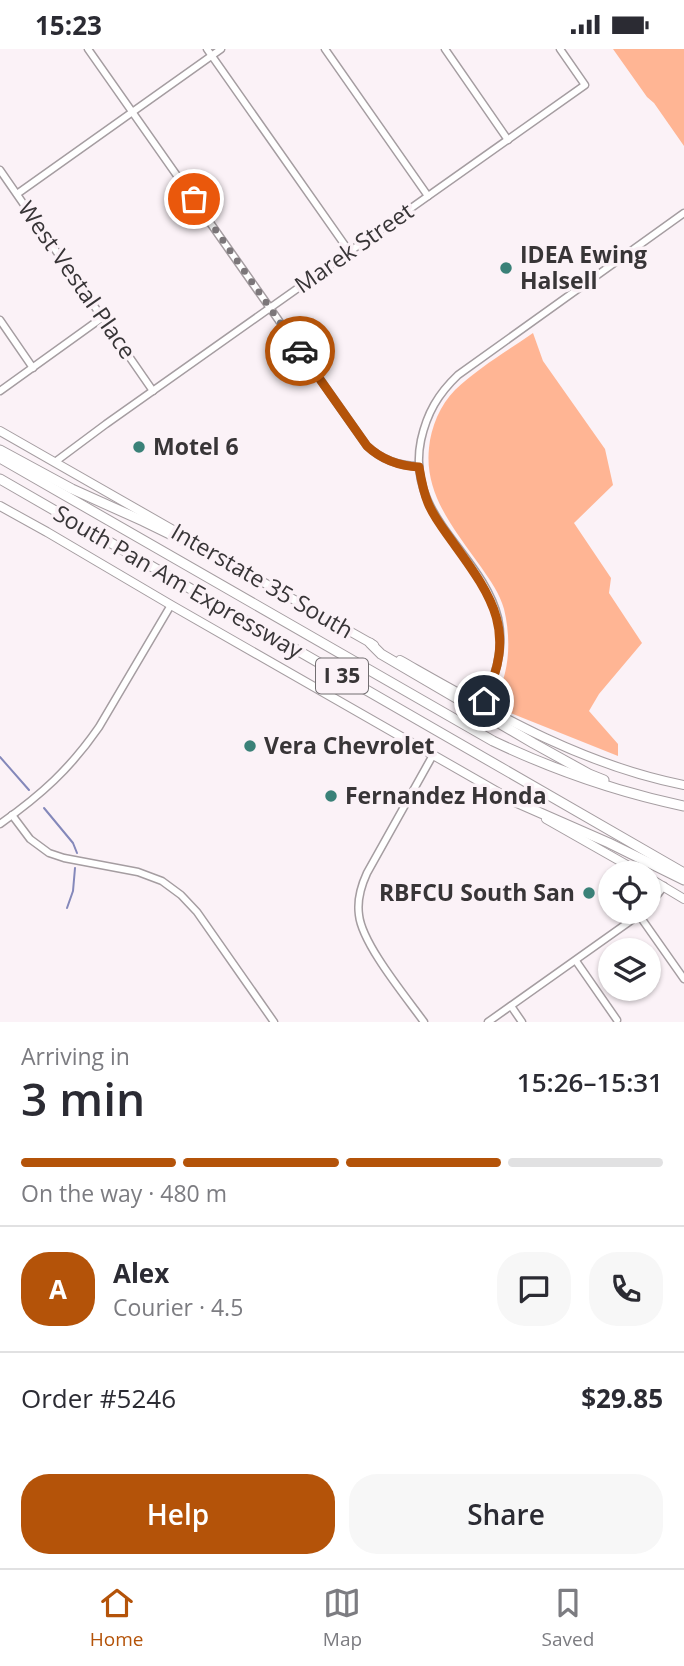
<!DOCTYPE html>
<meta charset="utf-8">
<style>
:root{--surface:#fff;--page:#f7f7f7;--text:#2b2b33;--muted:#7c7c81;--line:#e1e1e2;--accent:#b45309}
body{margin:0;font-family:"Open Sans",sans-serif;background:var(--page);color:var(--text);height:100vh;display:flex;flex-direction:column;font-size:26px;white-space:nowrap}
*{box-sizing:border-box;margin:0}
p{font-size:23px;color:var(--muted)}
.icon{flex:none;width:38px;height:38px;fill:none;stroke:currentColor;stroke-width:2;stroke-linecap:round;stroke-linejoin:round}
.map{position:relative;height:973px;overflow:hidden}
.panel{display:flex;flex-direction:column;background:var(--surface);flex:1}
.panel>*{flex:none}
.fabs{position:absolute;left:598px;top:812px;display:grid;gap:14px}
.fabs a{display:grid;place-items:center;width:63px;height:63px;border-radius:50%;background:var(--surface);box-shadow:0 2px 5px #0004;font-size:35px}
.pin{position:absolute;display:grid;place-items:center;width:60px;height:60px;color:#fff;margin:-30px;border:4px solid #fff;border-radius:50%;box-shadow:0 2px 7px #0007}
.courier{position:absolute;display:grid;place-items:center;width:70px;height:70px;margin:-35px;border:5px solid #b45309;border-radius:50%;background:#fff;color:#222;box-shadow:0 2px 9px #0007}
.overview em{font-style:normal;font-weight:600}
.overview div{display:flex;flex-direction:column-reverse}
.overview{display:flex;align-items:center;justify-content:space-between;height:119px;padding:0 21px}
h1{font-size:46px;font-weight:600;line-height:52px}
.bar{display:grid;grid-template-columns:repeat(4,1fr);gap:10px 7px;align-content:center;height:84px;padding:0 21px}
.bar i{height:9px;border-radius:5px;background:var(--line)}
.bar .on{background:var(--accent)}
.bar p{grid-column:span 4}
.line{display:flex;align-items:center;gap:18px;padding:0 21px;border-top:2px solid var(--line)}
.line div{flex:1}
.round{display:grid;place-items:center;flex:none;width:74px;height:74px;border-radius:28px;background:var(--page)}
.cta{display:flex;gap:14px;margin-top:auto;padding:14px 21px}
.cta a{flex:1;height:80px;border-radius:28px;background:var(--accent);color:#fff;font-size:28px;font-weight:600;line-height:80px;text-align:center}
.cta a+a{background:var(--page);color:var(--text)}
.status{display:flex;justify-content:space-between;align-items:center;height:49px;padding:0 35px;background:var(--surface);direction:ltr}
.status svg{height:19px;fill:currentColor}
.menu{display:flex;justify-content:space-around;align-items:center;height:98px;border-top:2px solid var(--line);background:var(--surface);font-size:19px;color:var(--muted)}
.menu a{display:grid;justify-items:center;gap:4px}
.menu .on{color:var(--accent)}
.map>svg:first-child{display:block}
</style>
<div class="status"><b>15:23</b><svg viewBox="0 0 49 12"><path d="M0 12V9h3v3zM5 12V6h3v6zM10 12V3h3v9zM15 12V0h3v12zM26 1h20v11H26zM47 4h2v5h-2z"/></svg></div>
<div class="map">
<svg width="684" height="973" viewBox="0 0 684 973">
<rect width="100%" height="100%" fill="#fbf2f7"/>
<g fill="#ffb594">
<path d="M613,0h71v97l-30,-43 -7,-6z"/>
<path d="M533,284l10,28 62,88 8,36 -39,38 37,55 -2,15 33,50 -43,51 -10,17 29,33v12l-120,-48 -3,-10c3,-8 8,-16 10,-25 5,-20 4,-44 -1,-64 -4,-15 -14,-29 -23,-42 -26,-37 -57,-72 -52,-119 2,-21 11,-43 26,-58 23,-22 52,-39 78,-57z"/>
</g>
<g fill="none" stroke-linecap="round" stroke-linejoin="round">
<g stroke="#8488ba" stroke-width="2">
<path d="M0,708l29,33"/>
<path d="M44,759l29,35 4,10"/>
<path d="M67,859l6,-17 2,-23"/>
</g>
<defs>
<g id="minor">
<path d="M88,0l279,397c15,14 31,20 52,20"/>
<path d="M207,0l142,202"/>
<path d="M325,0l103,147"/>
<path d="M445,0l63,91"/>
<path d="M0,121l153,221"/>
<path d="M17,145l204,-145"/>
<path d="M0,271l33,48"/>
<path d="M0,342l103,-74"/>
<path d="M55,413l51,-38 479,-339 -25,-36"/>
<path d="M481,657c14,-28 24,-56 17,-88 -16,-65 -93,-101 -77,-178 6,-27 17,-46 37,-65l226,-162"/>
<path d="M12,766l18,24 19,14 15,5 74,14 24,9 19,14 16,17 77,110"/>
<path d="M0,775c41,-29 70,-55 99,-97l72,-122"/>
<path d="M649,857l15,-20"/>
<path d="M639,866l45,64"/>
<path d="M576,912l41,59"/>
<path d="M511,957l11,16"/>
<path d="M424,973c-18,-25 -62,-78 -65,-107 -2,-14 2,-29 8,-42l66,-118"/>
<path d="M488,973l155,-110"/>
</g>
<g id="major">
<path d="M0,382l189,108"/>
<path d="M0,457l47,26 124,73 346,198"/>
<path d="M224,511l150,85"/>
<path d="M400,611c90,51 181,105 284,125"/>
<path d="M546,770l95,54"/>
<path d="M649,829l35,21"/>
</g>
<g id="highway">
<path d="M0,401l72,39 71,32 84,41"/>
<path d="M0,409l493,283c61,29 124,51 191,65"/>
<path d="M0,430l684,394"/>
<path d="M370,594l11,11 152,89 56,31 15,6"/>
<path d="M511,751l98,43 75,37"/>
</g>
</defs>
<use href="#minor" stroke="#a59da1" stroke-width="9"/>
<use href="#major" stroke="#a59da1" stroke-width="10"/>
<use href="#highway" stroke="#a59da1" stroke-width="11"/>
<use href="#minor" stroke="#fff" stroke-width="6"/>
<use href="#major" stroke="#fff" stroke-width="8"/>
<use href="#highway" stroke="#fff" stroke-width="9"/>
</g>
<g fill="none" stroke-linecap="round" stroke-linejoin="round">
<path stroke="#7c777a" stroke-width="7" stroke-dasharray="0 12.6" d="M194,150l106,152"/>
<path stroke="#b45309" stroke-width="9" d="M300,302l67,95c15,14 31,20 52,21 2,12 4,24 9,36 6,15 17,28 26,41 40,55 63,89 30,157"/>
</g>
<g fill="#3a8178" stroke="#fbf2f7" stroke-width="2.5">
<circle cx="506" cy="219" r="7"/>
<circle cx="139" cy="398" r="7"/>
<circle cx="250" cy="697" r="7"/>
<circle cx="331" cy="747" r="7"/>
<circle cx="589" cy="844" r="7"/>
</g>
<g text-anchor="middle" stroke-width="7" stroke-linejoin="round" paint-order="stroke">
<rect fill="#fbf2f7" stroke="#726e71" stroke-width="2" x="316" y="609.5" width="52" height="35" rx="5"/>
<g font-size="21" font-weight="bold" fill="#383537">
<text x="342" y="634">I 35</text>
</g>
<g font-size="23" fill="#383537" stroke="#fbf2f7">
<text transform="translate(354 199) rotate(-35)" y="8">Marek Street</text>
<text transform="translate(77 231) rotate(55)" y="8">West Vestal Place</text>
<text transform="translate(262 532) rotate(30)" y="8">Interstate 35 South</text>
<text transform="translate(178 533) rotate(30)" y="8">South Pan Am Expressway</text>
</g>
<g font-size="23" font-weight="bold" fill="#383537" stroke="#fbf2f7" text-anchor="start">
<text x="520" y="214">IDEA Ewing<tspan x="520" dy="26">Halsell</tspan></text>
<text x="153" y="406">Motel 6</text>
<text x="264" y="705">Vera Chevrolet</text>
<text x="345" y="755">Fernandez Honda</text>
<text x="575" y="852" text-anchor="end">RBFCU South San</text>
</g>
</g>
</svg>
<div class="fabs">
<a><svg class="icon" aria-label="locate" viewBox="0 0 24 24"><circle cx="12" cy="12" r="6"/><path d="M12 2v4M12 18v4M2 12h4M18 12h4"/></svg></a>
<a><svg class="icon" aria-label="layers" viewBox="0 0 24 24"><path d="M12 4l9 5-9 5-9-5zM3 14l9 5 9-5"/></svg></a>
</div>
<div class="pin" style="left:194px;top:150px;background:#ea580c"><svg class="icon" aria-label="bag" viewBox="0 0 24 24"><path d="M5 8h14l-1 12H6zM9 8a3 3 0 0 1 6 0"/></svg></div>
<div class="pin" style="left:484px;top:652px;background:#1f2937"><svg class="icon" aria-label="home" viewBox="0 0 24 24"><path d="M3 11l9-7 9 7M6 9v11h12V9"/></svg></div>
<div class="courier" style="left:300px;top:302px"><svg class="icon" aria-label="car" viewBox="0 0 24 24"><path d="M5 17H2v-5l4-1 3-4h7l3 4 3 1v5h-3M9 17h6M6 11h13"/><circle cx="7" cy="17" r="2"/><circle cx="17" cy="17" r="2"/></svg></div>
</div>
<section class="panel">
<div class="overview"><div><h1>3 min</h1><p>Arriving in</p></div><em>15:26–15:31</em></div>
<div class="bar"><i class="on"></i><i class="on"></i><i class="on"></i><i></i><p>On the way · 480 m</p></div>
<div class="line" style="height:126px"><b class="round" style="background:var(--accent);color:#fff">A</b><div><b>Alex</b><p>Courier · 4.5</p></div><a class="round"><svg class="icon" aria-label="chat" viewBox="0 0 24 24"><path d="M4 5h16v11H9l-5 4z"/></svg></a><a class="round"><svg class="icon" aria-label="phone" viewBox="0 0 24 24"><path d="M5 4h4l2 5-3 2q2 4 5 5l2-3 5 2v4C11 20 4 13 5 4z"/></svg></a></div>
<div class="line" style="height:91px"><div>Order #5246</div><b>$29.85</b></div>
<div class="cta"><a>Help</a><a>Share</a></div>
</section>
<nav class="menu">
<a class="on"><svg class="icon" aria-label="home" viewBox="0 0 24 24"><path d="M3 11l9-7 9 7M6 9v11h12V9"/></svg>Home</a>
<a><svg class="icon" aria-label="map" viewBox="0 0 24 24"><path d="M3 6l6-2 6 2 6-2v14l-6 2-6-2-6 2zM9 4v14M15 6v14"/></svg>Map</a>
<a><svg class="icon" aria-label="saved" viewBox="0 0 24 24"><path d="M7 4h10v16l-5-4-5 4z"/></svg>Saved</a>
</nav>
